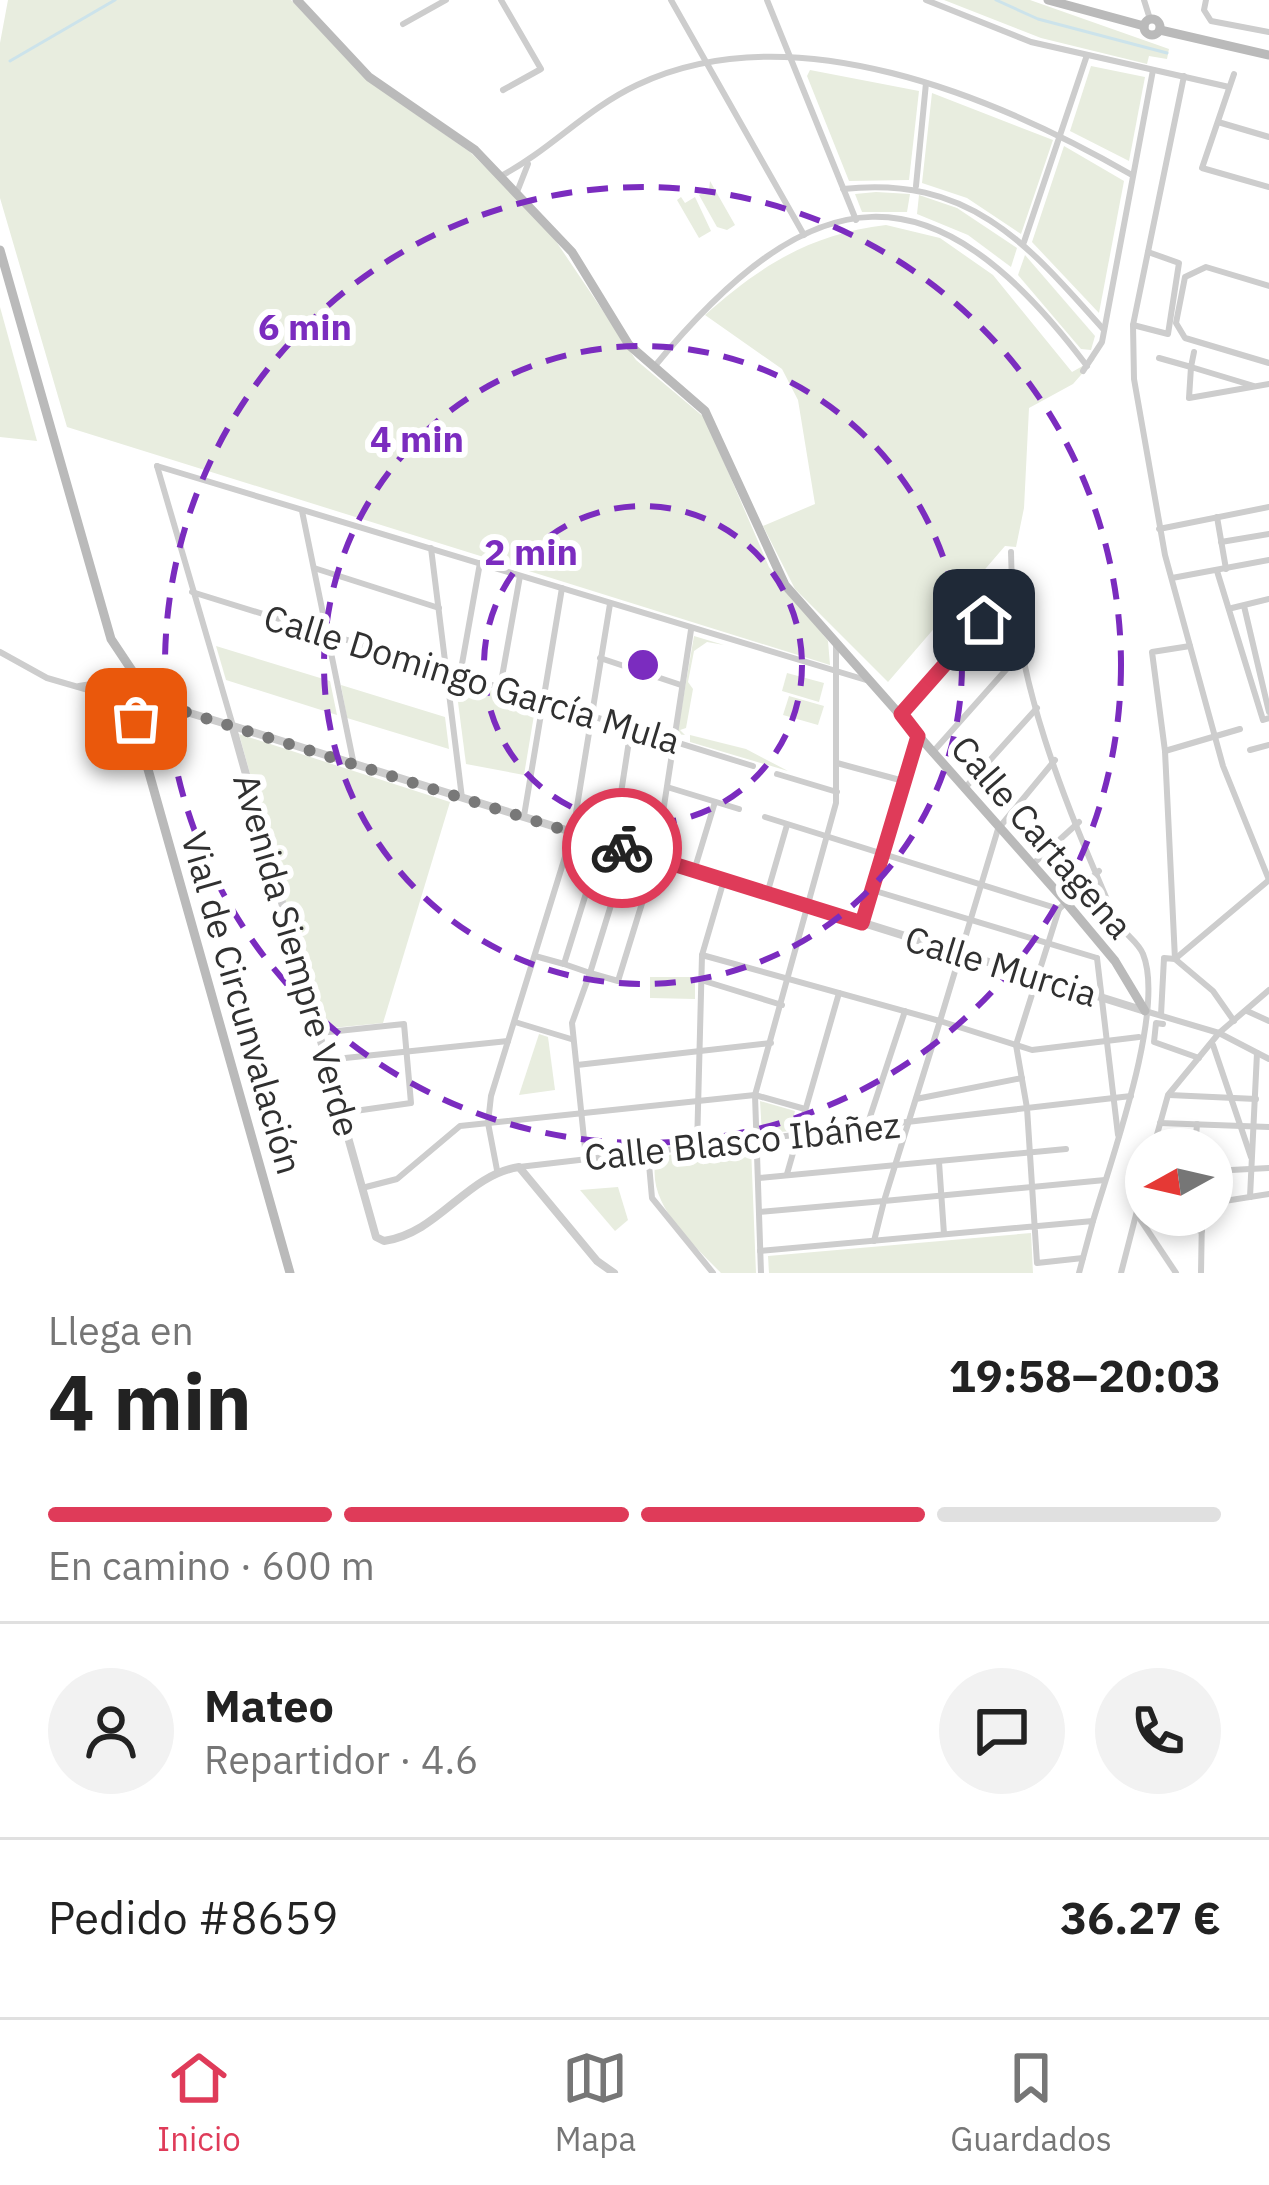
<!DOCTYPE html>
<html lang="es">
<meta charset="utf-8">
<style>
:root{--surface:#fff;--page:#f2f2f2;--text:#222;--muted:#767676;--line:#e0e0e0;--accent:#df3b59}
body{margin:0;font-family:"IBM Plex Sans",sans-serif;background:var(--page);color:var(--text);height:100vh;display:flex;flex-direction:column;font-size:45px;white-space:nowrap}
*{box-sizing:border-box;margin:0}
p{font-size:39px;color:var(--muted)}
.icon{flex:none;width:66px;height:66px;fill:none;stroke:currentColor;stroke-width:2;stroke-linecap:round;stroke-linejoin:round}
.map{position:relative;height:1273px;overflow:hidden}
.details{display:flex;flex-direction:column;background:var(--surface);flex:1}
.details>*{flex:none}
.needle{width:78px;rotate:262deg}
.buttons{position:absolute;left:1125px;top:1128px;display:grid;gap:24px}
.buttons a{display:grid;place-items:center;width:108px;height:108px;border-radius:50%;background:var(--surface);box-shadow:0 6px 18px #0003;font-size:60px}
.pin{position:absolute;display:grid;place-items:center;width:102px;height:102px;color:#fff;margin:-51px;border-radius:24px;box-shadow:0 6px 18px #0006}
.courier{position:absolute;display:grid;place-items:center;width:120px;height:120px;margin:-60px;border:9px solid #df3b59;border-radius:50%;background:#fff;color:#222;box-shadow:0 3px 15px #0007}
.overview em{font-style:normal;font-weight:700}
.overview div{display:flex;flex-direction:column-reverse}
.overview{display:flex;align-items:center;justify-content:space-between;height:204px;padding:0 48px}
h1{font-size:78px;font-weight:700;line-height:90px}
.bar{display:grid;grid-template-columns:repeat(4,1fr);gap:18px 12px;align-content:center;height:144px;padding:0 48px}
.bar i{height:15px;border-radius:9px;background:var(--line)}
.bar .on{background:var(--accent)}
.bar p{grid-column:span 4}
.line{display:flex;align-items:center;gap:30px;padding:0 48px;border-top:3px solid var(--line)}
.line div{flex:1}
.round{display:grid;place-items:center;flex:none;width:126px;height:126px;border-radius:63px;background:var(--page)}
.tab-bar{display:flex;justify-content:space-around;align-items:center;height:168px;border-top:3px solid var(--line);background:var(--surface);font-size:33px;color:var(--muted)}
.tab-bar a{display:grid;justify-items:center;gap:6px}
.tab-bar .on{color:var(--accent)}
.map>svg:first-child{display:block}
</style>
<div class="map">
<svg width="1269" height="1273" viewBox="0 0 1269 1273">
<rect width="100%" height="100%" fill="#fff"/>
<g fill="#e8eddf">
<path d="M8,0h283l76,80 103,72 75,73 91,135 69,58 64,149 59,74 2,24 -763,-238 -67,-229v-155z"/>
<path d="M944,0h86l139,49 -2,10 -18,-3 -2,8 -106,-26z"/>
<path d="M1091,66l54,11 -16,84 -59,-30z"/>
<path d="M810,70l109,21 -10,89 -60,1 -42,-105z"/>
<path d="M932,93l121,47 -32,94 -54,-36 -45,-15z"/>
<path d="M1064,146l60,35 -25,132 -67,-71z"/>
<path d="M710,181l25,44 -8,5 -10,-3 -18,-32 10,-5z"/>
<path d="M876,192l34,2 -3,18h-45l-7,-18z"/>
<path d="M919,195l38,13 60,40 -6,19 -43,-32 -51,-21z"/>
<path d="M681,197l4,6 10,-6 16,34 -12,7 -22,-38z"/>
<path d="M886,225l54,13 53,37 79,97 23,-13 -22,25 -44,24 -5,100 -8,39 -11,-1 -117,136 -93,-93 -32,-63 52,-22 -17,-104 -16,-31 -77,-54c56,-50 106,-81 181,-90z"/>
<path d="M1025,255l70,81 -4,14 -10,-1 -63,-74z"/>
<path d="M0,307l37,134 -37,-4z"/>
<path d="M694,636l30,9 -17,-3 -13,9 -6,31 5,7 -7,39 -6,2 5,5 -8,-1z"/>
<path d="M216,646l114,35 7,34 -111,-35z"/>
<path d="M787,673l37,10 -5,19 -37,-11z"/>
<path d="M455,679l81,24 -12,72 -58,-11z"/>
<path d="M341,685l104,32 4,32 -102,-31z"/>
<path d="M789,696l35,10 -6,19 -35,-10z"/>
<path d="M239,734l211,68 -67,221 -62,6z"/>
<path d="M690,735l56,14 42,22 -98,-29z"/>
<path d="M650,977h45v22l-45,-1z"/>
<path d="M539,1034l9,3 7,53 -36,5z"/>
<path d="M760,1101l35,10 -5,20 -28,3z"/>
<path d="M751,1147l5,126h-35c-29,-31 -78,-71 -64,-117z"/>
<path d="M618,1187l10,33 -13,11 -35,-41z"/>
<path d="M1031,1233l2,40h-264l-1,-17z"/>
</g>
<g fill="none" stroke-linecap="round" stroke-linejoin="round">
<g stroke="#cce3eb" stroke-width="3">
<path d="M996,0l42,19 129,34"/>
<path d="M10,61l105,-61"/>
</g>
<g stroke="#cdcdcd" stroke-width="6">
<path d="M501,0l40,69 -38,21"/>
<path d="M671,0l133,235"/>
<path d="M767,0l89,220"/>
<path d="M926,0l105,42 198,45"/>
<path d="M1144,0l6,19"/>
<path d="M1206,0l-2,10 7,11 58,11"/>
<path d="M403,24l43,-24"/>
<path d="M1234,74l-32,94 67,19"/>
<path d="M1184,76l-51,249 1,54 31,176 58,211 46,114"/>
<path d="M1218,122l51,15"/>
<path d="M501,176c49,-26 85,-67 136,-91 155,-74 359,12 495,90"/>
<path d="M916,186l10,-103"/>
<path d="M843,189c126,-14 184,54 261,141"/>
<path d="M517,192l11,-28"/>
<path d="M1024,242l62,-184"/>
<path d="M1269,286l-63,-19 -21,10 -9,46 9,15 84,25"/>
<path d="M1133,325l35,9 11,-71 -31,-11"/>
<path d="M1159,358l32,9 3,-15"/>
<path d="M654,367c159,-193 278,-207 433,-1"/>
<path d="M1083,371l19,-29 51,-272"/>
<path d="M1254,386l-63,-19 -2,31 80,-14"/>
<path d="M157,466l709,214"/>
<path d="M157,466l76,260"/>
<path d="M302,511l52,254"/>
<path d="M1217,517l9,52"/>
<path d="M1159,529l110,-22"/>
<path d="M1221,542l48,-8"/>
<path d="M431,548l31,250"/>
<path d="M1011,552c1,126 55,253 104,366 6,14 23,23 28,36 23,56 -33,209 -50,267"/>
<path d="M314,568l125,40"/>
<path d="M1217,571l46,149 6,-2"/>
<path d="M1172,578l97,-18"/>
<path d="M192,592l561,174"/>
<path d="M1244,606l25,106"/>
<path d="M1232,608l37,-9"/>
<path d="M1190,646l-38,6 13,99 10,208 38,32 21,30"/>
<path d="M0,652l47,26 62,18"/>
<path d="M600,658l81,27"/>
<path d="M460,675l20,-112"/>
<path d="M79,686l31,-5"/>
<path d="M500,688l20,-112"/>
<path d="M901,714l110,-126"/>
<path d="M1250,750l19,-5"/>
<path d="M1165,751l75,-22"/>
<path d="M932,753l88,-99"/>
<path d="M1055,760l-57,69 -58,192 92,29 107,-13"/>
<path d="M837,763l63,17"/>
<path d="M777,774l60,18"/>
<path d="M667,787l72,22"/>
<path d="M964,789l73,-81"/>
<path d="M524,816l38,-228"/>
<path d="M765,817l294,92"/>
<path d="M602,842l-38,122 26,9 38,-123"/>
<path d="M613,845l18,-117"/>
<path d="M1033,864l46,-42"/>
<path d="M694,871l21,-69"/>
<path d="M872,890l225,68"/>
<path d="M767,894l20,-69"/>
<path d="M862,922l56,-186"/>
<path d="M702,955l238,66 -56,180 -125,11"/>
<path d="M535,956l29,8"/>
<path d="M1097,958l21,177"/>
<path d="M701,980l81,25"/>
<path d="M1145,1011l74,22 50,26"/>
<path d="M1247,1011l22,10"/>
<path d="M1161,1015l3,-57 11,1 94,-79"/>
<path d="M515,1022l56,17"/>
<path d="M1163,1024l-7,-1 -2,19 45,16"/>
<path d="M319,1033l85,-9 7,79 -70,10"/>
<path d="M1213,1045l38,112"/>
<path d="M326,1060l182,-19"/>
<path d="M577,1065l194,-22"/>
<path d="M1169,1095l87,4"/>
<path d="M916,1099l106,-21"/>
<path d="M1160,1123l109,4"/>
<path d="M867,1126l38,-115"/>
<path d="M697,1147l5,-192 22,-75"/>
<path d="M1153,1149l15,-54 51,-62 50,-43"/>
<path d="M1195,1149l2,-25"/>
<path d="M648,1153l4,45 61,75"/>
<path d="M586,1158l-14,-135 18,-50 28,8 38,-123 35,-228"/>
<path d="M939,1162l5,72"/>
<path d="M519,1167l612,-71"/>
<path d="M497,1170l-9,-47 3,-27 82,-265 37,-227"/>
<path d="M1212,1171l57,-3"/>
<path d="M787,1174l52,-181"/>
<path d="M759,1178l307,-29"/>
<path d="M362,1188l35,-9 63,-53 295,-31 50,14"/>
<path d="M1250,1197l7,-144"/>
<path d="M1212,1203l57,-9"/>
<path d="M1138,1216l38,57"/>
<path d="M1141,1216l61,15"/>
<path d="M874,1241l10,-40 221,-21"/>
<path d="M760,1251l333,-30 -10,37 -46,5 -10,-155 -11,-63 43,-136 40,-38"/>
<path d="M761,1273l-6,-178 81,-292v-158"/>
<path d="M1079,1273l4,-15"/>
<path d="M1121,1273l25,-97"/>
<path d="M1201,1273l1,-58"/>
</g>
<g stroke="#cdcdcd" stroke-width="8">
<path d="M137,704l33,3 63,19 912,285"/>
<path d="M233,728l143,509 8,4c55,-8 82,-66 135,-74l78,94 17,12"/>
</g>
<g stroke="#bababa" stroke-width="9">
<path d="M297,0l72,77 106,73 97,102 57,93 76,66 80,174 279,315 51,61 30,50"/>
<path d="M1048,0l96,26"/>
<circle cx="1152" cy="27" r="8"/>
<path d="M1160,30l109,25"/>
<path d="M0,250l111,389 32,48 -6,17 -16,3"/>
<path d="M131,673l-16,3 -7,15 26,36"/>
<path d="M136,705l6,43 148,525"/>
</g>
</g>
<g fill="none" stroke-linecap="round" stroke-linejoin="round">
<path stroke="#787878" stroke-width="12" stroke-dasharray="0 21.6" d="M136,719l1,-15 33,3 452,141"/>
<path stroke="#df3b59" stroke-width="15" d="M622,848l240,75 56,-187 -17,-22 83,-94"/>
</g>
<g fill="none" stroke="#7b2cbf" stroke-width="6" stroke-dasharray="21 15">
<circle cx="643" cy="665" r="159"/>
<circle cx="643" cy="665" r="319"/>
<circle cx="643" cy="665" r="478"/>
</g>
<g text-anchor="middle" stroke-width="12" stroke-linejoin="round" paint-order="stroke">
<g font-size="36" fill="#303030" stroke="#fff">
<text transform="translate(472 679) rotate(17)" y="13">Calle Domingo García Mula</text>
<text transform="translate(1042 837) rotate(49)" y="13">Calle Cartagena</text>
<text transform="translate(297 955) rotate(74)" y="13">Avenida Siempre Verde</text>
<text transform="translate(1001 966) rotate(17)" y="13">Calle Murcia</text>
<text transform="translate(242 1003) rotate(74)" y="13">Vial de Circunvalación</text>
<text transform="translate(742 1141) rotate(-6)" y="13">Calle Blasco Ibáñez</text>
</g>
</g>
<circle cx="643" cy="665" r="18" fill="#7b2cbf" stroke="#fff" stroke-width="6"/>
<g font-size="36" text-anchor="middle" font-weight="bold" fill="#7b2cbf" stroke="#fff" stroke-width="12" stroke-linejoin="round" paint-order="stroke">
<text x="305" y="340">6 min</text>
<text x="417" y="452">4 min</text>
<text x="531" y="565">2 min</text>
</g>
</svg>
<div class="buttons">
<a><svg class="needle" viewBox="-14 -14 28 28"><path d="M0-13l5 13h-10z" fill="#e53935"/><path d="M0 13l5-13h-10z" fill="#767676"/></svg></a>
</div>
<div class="pin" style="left:136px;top:719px;background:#ea580c"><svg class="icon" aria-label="bag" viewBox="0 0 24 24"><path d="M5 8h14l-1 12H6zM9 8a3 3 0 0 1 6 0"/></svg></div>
<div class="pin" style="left:984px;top:620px;background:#1f2937"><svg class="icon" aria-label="home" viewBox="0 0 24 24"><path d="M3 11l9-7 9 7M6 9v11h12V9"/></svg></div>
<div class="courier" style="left:622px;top:848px"><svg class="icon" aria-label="bike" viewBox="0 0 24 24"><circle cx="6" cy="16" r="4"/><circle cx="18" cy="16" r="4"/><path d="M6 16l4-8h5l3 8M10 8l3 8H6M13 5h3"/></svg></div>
</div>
<section class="details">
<div class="overview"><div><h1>4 min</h1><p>Llega en</p></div><em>19:58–20:03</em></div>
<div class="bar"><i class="on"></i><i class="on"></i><i class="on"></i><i></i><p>En camino · 600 m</p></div>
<div class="line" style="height:216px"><a class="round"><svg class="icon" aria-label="person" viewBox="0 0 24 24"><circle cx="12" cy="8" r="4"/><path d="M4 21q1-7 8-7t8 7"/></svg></a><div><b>Mateo</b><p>Repartidor · 4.6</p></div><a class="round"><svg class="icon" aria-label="chat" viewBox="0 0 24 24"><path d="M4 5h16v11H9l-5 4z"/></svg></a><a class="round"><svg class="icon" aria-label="phone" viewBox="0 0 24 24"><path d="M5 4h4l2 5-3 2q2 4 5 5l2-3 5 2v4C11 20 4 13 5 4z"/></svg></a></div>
<div class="line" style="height:156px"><div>Pedido #8659</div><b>36.27 €</b></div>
</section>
<nav class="tab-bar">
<a class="on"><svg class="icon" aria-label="home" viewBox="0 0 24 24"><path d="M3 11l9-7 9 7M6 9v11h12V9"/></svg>Inicio</a>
<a><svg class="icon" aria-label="map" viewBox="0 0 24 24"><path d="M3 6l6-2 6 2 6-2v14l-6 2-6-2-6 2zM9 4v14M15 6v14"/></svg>Mapa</a>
<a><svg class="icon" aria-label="saved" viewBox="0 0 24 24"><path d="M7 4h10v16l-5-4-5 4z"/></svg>Guardados</a>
</nav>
